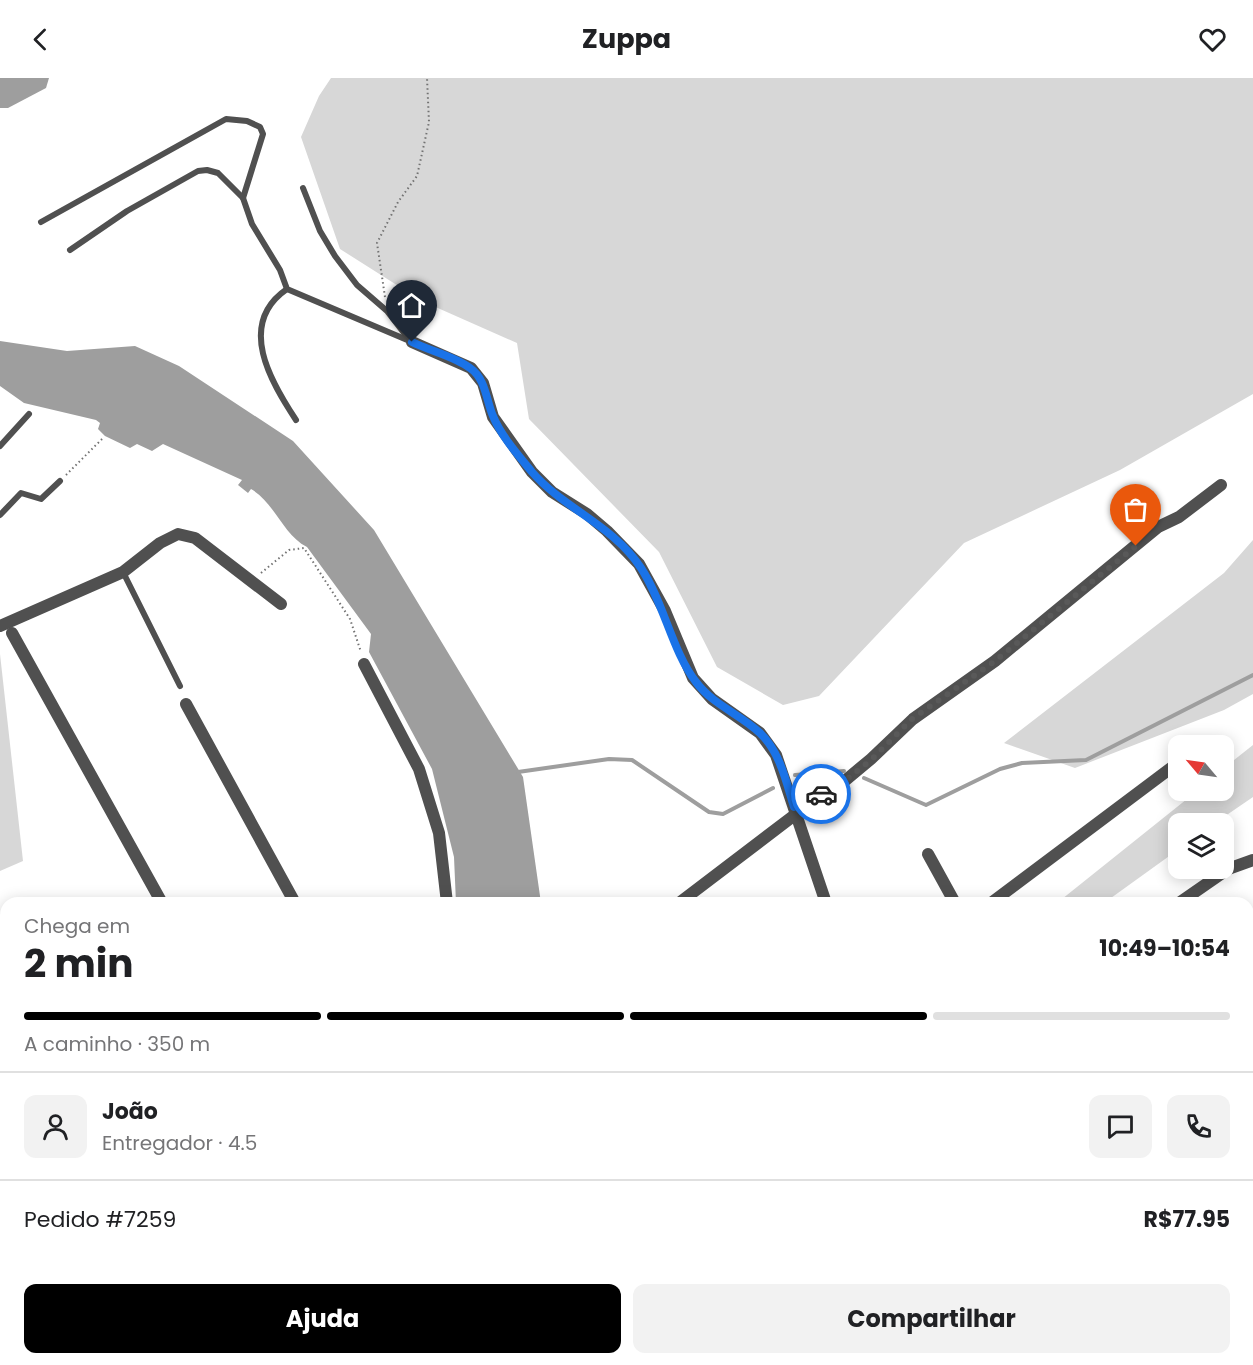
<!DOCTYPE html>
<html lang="pt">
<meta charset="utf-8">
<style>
:root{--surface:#fff;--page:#f2f2f2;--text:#202124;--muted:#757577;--line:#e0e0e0;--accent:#000}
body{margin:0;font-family:Poppins,sans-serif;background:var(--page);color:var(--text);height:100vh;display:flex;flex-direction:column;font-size:22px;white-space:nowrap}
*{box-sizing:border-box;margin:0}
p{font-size:20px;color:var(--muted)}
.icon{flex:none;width:33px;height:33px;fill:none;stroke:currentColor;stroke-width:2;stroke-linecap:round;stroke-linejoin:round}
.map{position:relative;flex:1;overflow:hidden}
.panel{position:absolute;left:0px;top:819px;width:1254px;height:468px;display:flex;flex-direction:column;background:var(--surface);border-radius:18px 18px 0 0;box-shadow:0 3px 15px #0003}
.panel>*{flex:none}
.needle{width:39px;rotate:299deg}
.buttons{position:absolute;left:1168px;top:657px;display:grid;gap:12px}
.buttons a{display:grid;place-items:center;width:66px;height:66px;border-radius:12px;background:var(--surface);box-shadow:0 3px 15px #0003;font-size:30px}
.pin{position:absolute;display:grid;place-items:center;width:51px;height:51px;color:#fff;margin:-62px -26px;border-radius:50% 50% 50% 0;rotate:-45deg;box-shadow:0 0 6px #0007}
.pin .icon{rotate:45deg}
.courier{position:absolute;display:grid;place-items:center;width:60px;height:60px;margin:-30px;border:4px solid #1a73e8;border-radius:50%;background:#fff;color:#222;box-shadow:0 2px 8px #0007}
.summary em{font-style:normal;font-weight:700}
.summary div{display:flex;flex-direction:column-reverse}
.summary{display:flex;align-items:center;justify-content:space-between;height:102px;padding:0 24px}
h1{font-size:39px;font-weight:700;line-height:45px}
.bar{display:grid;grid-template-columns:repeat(4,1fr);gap:9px 6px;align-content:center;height:72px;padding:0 24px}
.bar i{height:8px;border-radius:4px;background:var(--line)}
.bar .active{background:var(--accent)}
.bar p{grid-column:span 4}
.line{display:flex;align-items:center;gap:15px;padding:0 24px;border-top:2px solid var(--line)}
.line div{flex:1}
.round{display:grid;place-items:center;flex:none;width:63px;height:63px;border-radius:12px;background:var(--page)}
.button{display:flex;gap:12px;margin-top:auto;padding:12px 24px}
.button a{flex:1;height:69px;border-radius:12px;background:var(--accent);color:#fff;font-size:24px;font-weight:700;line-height:69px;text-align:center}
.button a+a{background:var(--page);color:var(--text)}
header{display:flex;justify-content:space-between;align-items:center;height:78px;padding:0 24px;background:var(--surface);font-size:27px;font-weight:700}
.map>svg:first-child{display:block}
</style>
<header><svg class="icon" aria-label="back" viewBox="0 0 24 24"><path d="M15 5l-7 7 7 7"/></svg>Zuppa<svg class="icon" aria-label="heart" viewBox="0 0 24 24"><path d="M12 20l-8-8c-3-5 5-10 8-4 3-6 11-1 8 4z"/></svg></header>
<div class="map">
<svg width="1253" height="1287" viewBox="0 0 1253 1287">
<rect width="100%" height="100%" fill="#fff"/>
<g fill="#d7d7d7">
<path d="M331,0h922v316l-133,76 -156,73 -145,153 -36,9 -66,-38 -58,-115 -130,-133 -12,-76 -95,-42 -82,-52 -39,-112 18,-41z"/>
<path d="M1253,462v154l-29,16 -149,58 -71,-25 220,-170z"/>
<path d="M0,576l23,207 -23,10z"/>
<path d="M1253,667v52l-38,26 -36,1v25l-75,54h-47l140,-112 27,-1v-22z"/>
<path d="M1253,1016v271h-160v-6h155v-261z"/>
</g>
<g fill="#9e9e9e">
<path d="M0,0h49l-3,10 -38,20h-8z"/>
<path d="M0,263l67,10 68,-5 44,20 114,75 81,89 149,247 18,126h-85l-2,-46 -22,-88 -63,-117 2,-18 -64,-87c-24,-12 -32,-44 -56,-58l-3,4 -10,-8 4,-5 -79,-36 -11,7 -15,-7 -7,4 -25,-12 -7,-7 2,-6 -4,-3 -72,-17 -24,-17z"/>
<path d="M387,1281h93l2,6h-94z"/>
</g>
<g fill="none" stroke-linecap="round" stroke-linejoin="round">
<g stroke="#9e9e9e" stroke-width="4">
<path d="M518,694l91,-13 23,1 77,52 14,2 50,-26"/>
<path d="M795,697l49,-4"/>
<path d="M864,700l62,27 74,-36 22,-6 64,-3 167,-85"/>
</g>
<g stroke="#727272" stroke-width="2" stroke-dasharray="1.5 3" stroke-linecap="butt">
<path d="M385,219l-8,-54 21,-41 19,-26 12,-54 -2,-44"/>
<path d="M66,397l37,-37"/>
<path d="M261,495l28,-23 15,-2 46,71 11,33"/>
</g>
<g stroke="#505050" stroke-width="6">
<path d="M303,110l17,43 15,25 22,29 30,26 24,31"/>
<path d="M41,144l185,-103 21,2 13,6 3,7 -20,64"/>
<path d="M70,172l57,-39 71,-40 9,-1 11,3 25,25 9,26 28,46 7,19 125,53"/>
<path d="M287,211c-51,35 -16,93 9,131"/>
<path d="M0,368l29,-32"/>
<path d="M0,437l21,-22 20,6 19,-18"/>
<path d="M123,494l57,114"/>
<path d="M0,922l6,-3"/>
<path d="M0,982l1,-1"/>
<path d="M297,1287l12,-6"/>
<path d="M518,1287l8,-6"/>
</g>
<g stroke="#505050" stroke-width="12">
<path d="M0,548l123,-54 37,-29 18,-9 17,4 86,66"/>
<path d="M12,555l150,270"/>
<path d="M364,586l55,105 20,64 8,70"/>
<path d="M186,626l109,199"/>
<path d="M794,729l47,-23 30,-25 42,-40 82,-58 163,-134 21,-10 42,-32"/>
<path d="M928,776l27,49"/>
<path d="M679,825l117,-89"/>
<path d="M991,825l188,-141"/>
<path d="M1179,825l49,-34 25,-9"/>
<path d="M1248,885l5,-4"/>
<path d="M1248,898l5,-4"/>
<path d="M0,1127l6,-6"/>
<path d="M490,1281l2,6"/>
<path d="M697,1287l7,-6"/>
<path d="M810,1287l7,-6"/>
</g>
<g stroke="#505050" stroke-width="12">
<path d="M412,264l59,26 12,15 10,34 39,55 20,20 35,22 20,17 32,33 26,47 28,67 19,21 48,34 16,22 50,148"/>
<path d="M1015,1287v-6"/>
</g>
<g stroke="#1d1d1d" stroke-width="12">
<path d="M0,1199l6,7"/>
<path d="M122,1281l13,6"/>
</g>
</g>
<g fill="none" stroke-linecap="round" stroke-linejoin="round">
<path stroke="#595959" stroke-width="6" stroke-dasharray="0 10.8" d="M821,716l20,-10 31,-25 40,-40 83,-58 141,-115"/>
<path stroke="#1a73e8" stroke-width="8" d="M412,264c18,9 42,14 58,26 16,11 16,32 23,48 8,20 26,40 39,56 32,37 81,53 109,96 23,35 31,83 55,114 17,23 44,32 64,51 20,19 26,48 34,74l27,-13"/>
</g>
</svg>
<div class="buttons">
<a><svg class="needle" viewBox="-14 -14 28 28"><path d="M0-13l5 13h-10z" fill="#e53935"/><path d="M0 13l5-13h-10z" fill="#757577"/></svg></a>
<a><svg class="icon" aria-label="layers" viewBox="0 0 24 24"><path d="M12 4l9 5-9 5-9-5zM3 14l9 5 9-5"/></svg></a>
</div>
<div class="pin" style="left:1136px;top:468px;background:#ea580c"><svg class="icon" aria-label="bag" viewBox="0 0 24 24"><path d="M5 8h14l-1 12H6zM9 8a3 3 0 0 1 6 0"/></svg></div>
<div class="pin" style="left:412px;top:264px;background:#1f2937"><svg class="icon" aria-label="home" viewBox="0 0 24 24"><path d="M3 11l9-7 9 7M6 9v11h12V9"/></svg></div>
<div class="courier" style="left:821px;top:716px"><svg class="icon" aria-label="car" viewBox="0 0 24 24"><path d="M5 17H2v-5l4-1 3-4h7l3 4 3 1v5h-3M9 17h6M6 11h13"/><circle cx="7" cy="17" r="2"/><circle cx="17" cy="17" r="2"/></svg></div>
<section class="panel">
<div class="summary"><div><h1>2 min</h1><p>Chega em</p></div><em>10:49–10:54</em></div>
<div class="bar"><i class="active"></i><i class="active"></i><i class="active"></i><i></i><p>A caminho · 350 m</p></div>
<div class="line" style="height:108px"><a class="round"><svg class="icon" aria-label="person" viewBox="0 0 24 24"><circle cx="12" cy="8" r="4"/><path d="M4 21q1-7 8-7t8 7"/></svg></a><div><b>João</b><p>Entregador · 4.5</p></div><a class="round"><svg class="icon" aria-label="chat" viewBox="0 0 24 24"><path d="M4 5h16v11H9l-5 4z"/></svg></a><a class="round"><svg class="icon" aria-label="phone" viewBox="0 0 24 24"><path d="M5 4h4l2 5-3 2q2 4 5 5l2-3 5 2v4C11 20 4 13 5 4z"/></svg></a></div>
<div class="line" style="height:78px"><div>Pedido #7259</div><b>R$77.95</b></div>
<div class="button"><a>Ajuda</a><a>Compartilhar</a></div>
</section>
</div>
